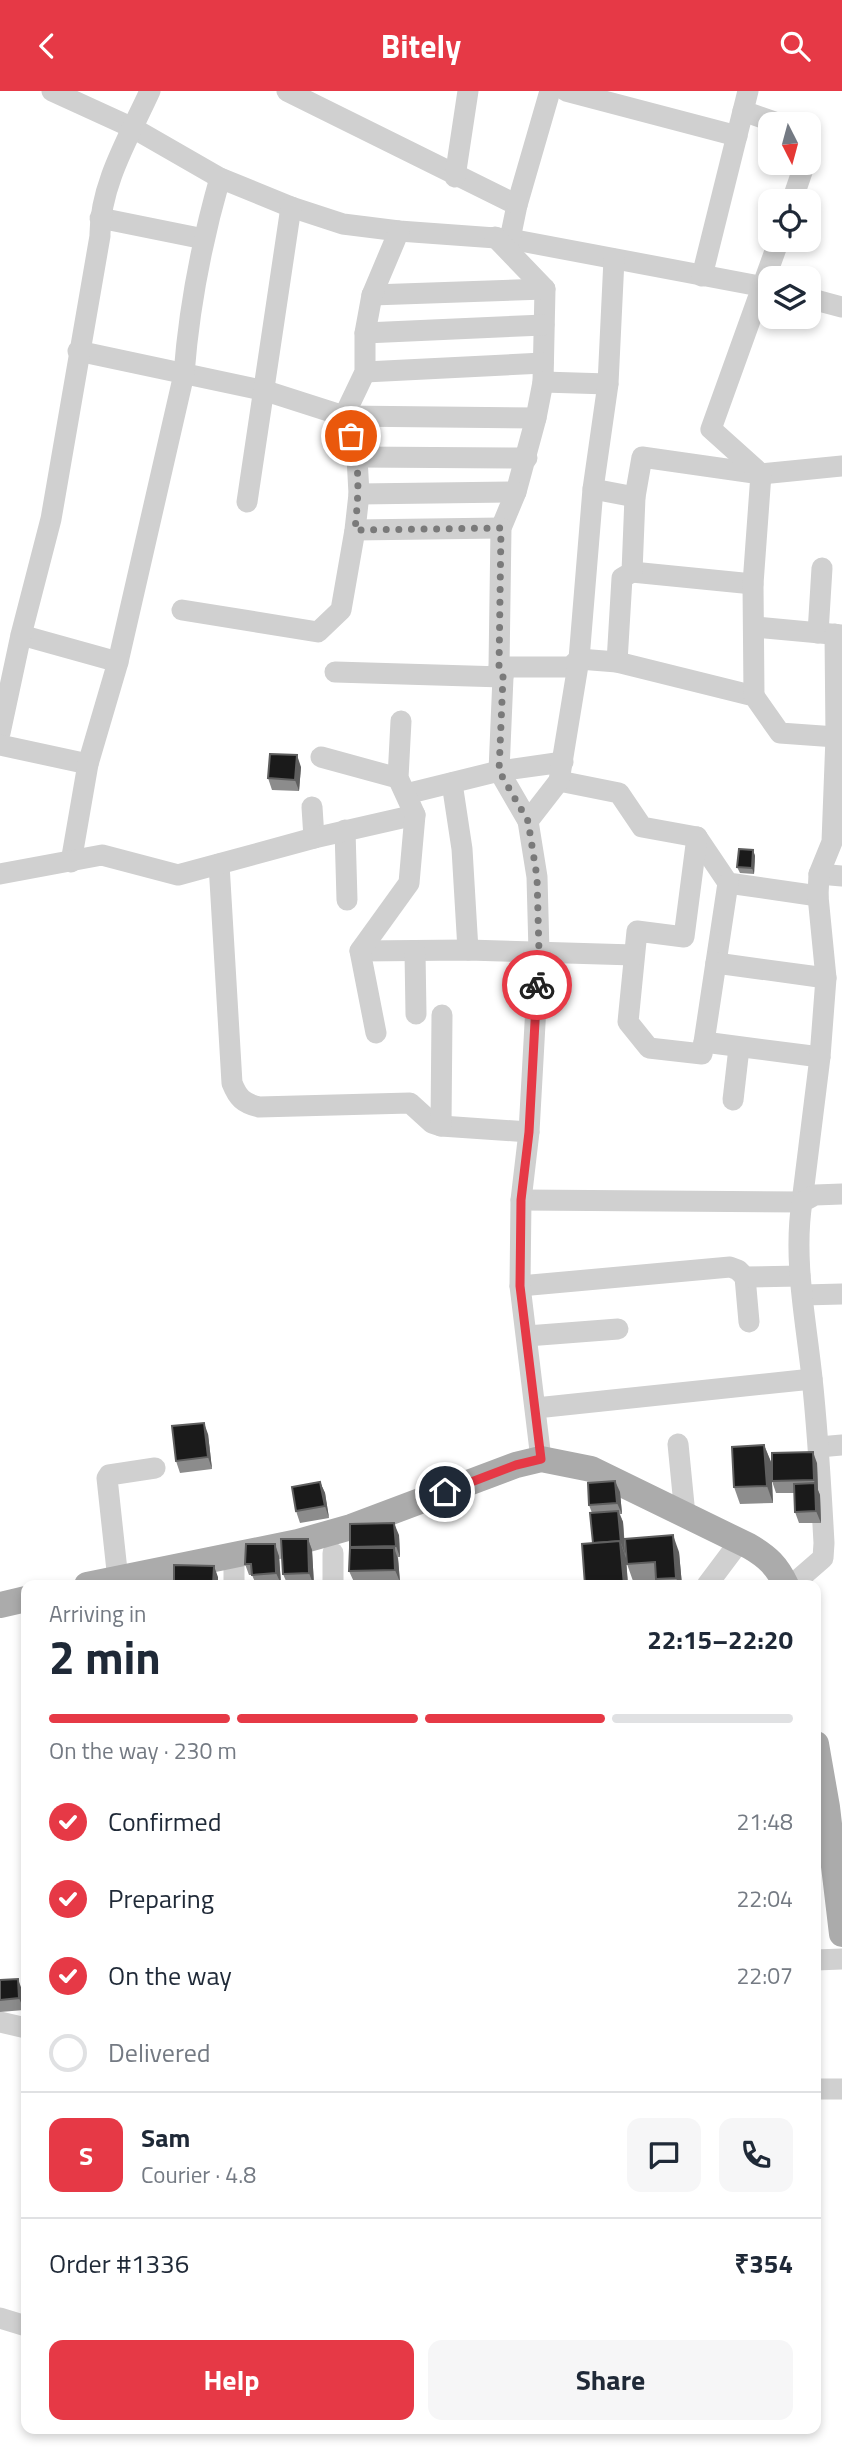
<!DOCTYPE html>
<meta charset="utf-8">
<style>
:root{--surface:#fff;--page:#f6f6f7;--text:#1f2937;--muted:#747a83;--line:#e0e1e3;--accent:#e63946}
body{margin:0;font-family:"Titillium Web",sans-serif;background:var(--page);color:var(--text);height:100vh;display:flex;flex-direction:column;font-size:26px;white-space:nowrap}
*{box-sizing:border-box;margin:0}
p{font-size:23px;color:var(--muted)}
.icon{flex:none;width:38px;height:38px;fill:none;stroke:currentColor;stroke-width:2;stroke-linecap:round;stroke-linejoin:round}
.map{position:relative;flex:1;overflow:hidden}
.details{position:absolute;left:21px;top:1489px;width:800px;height:854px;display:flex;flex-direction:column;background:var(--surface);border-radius:14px;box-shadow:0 4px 10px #0003}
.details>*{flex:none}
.needle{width:46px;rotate:174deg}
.fabs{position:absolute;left:758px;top:21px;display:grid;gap:14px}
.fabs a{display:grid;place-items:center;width:63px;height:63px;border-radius:14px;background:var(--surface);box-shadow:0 4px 10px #0003;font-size:35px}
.pin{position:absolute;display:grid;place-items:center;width:60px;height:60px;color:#fff;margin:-30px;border:4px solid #fff;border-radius:50%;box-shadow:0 2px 7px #0007}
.courier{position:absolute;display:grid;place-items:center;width:70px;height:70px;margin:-35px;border:5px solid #e63946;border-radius:50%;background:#fff;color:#222;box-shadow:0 2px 9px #0007}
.overview em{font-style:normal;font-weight:700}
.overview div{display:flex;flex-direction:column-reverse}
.overview{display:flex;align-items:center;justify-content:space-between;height:119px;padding:0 28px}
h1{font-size:46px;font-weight:700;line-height:52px}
.bar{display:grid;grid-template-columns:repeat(4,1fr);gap:10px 7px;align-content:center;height:84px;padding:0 28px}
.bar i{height:9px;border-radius:5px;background:var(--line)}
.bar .selected{background:var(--accent)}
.bar p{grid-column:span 4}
.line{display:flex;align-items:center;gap:18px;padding:0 28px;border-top:2px solid var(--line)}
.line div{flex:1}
.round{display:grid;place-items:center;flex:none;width:74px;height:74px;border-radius:14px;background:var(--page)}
ol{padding:0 28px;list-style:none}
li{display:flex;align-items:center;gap:21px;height:77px}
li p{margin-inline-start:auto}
li .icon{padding:7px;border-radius:50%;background:var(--accent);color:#fff;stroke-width:4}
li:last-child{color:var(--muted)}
li i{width:38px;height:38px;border:4px solid var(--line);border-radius:50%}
.action{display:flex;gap:14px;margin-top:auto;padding:14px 28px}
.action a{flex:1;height:80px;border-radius:14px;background:var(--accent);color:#fff;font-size:28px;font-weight:700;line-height:80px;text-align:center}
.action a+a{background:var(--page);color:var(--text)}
header{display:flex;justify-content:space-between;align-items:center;height:91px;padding:0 28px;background:var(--accent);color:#fff;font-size:32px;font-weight:700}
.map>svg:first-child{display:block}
</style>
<header><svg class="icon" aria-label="back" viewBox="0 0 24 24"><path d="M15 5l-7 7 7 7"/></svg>Bitely<svg class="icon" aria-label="search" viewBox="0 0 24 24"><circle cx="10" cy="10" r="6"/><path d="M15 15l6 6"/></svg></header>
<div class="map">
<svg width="842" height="2365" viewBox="0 0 842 2365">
<rect width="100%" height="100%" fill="#fff"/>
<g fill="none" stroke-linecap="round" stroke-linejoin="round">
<g stroke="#d0d0d0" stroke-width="21">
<path d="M52,0l81,37 87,50 71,29 52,17 56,7 111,8 260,49"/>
<path d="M287,0l230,114 -7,34"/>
<path d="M566,0l171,45"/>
<path d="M743,20l37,13"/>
<path d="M455,86l13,-86"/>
<path d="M792,110l13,-38"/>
<path d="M517,114l33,-114"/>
<path d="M100,127l104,21"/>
<path d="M495,146l50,52 -2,93 -7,36 -20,74 -15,36 -2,139 4,10 -4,94 29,50"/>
<path d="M702,185l46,-185"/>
<path d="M372,204l173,-6"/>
<path d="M808,207l34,9"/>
<path d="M365,242l179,-8"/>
<path d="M78,260l188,40 78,25 192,2"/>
<path d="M365,281l178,-9"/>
<path d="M543,291l65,2"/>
<path d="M357,366l170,1"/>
<path d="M593,398l42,8"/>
<path d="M359,403l157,-2"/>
<path d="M247,411l44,-295"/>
<path d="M355,439l146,-2"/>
<path d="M632,481l121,12"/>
<path d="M182,519l136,22 23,-22 14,-80 4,-36 -2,-37 -13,-41 21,-44v-39l7,-38 27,-64"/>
<path d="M755,536l87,8"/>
<path d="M818,542l4,-65"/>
<path d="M21,544l97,27"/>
<path d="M617,571l5,-84 10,-6 3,-75 7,-40 119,17 81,-8"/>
<path d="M499,576h71l9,-8 38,3 137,34 26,37 56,4"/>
<path d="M335,581l168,5"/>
<path d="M754,605l-1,-112 8,-110 -50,-45 68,-189"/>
<path d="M0,642l21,-98 30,-116 49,-283c-1,-50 30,-101 50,-145"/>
<path d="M0,654l88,19"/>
<path d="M321,666l77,21"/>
<path d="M559,690l60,12 23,34 55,10 31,46 90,13"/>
<path d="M452,692l10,66 6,101"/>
<path d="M406,703l93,-23 64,-9"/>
<path d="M312,716l2,31"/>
<path d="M345,739l2,70"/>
<path d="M697,746l-13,100 -47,-6 -9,91 21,26 53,6 2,-12"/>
<path d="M71,771l17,-98 30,-102 66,-288c5,-66 18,-133 36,-196"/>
<path d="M219,773l13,219c6,15 11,20 27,24l151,-4 22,20 9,3 88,6"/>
<path d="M0,783l102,-19 76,20 136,-37 101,-23"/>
<path d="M819,783l23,2"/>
<path d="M728,792l-24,159 116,15"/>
<path d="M360,860l108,-1 166,5"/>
<path d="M415,861l1,62"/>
<path d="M716,872l110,15"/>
<path d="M376,942l-16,-82 49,-68 6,-68 -17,-37 3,-57"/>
<path d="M733,1009l6,-52"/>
<path d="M441,1035l1,-111"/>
<path d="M521,1109l281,2 18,-145 6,-79 -8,-82 1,-22 13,-32 4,-105 -1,-103"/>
<path d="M745,1186l4,45"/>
<path d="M520,1195l210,-19 8,3 7,7 55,-1"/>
<path d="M803,1204l39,-1"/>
<path d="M527,1245l91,-7"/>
<path d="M536,1317l276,-29"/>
<path d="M678,1353l7,71"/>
<path d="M819,1356l23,-2"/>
<path d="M541,1368l-21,-173 1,-86 8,-68 10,-180 -2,-75 -9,-56 31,-40 20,-122 14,-170 15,-105 6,-125"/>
<path d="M118,1489l-11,-102 2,-3 46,-7"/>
<path d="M234,1494v-30"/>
<path d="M333,1494v-32"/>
<path d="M707,1494l33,-44"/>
<path d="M792,1494l31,-27 1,-15c-3,-55 -6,-110 -12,-165 -6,-58 -19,-118 -10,-176l13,-7 27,-1"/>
<path d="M816,1869l26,-1"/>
<path d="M0,1931l26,6"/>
<path d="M816,1998h26"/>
<path d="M0,2227l26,8"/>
</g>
<g stroke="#ababab" stroke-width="26">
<path d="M87,1494l211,-43 53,-15 165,-62 25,-6 50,10 158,77c19,11 28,20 37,39"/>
<path d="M0,1514l26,-6"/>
<path d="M816,1653l11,63 15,127"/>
</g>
</g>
<g fill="#8c8c8c">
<path d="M301,676l-2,24 -27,-1 -4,-12z"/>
<path d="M753,759l2,6 -1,18 -14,-1 -3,-6z"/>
<path d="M208,1343l4,35 -32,4 -4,-12z"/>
<path d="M764,1354l7,17 2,41 -33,1 -6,-17z"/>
<path d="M817,1372l1,27 2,5 1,28h-22l-4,-11 -1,-19h-18l-4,-12z"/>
<path d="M320,1391l5,11 4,25 -29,5 -4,-12z"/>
<path d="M620,1401l2,22h-2l3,8 5,63h-43l8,-42 -1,-30 -3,-8z"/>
<path d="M399,1444l1,22h-2l2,25h-46l-5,-11 1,-24z"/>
<path d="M308,1448l4,11 2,35h-32l4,-4 -3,-7z"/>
<path d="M679,1461l3,33h-23l-3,-5 -23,1 -6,-17z"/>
<path d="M279,1465l2,28 -5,1h-32l11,-3 -3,-7h-3l-4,-11z"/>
<path d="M0,1889l22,10 2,20 -24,2z"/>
</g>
<g fill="#5f5f5f">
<path d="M297,664l4,12 -2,24 -4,-11z"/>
<path d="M753,759l2,6 -1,18 -2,-6z"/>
<path d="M204,1332l4,11 4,35 -4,-12z"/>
<path d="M764,1354l7,17 2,41 -6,-17z"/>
<path d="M813,1361l4,11 1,27 2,5 1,28 -5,-12 -1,-26 -1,-5z"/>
<path d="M615,1390l5,11 2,22 -5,-11z"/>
<path d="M320,1391l5,11 4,25 -4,-12z"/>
<path d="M618,1420l5,11 2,33 -4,-12z"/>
<path d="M394,1432l5,12 1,22 -4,-11z"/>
<path d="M673,1444l6,17 3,33h-3l-3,-7z"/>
<path d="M308,1448l4,11 2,35h-2v-4l-3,-8z"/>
<path d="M620,1450l6,17 2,27h-4z"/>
<path d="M275,1453l4,12 2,28 -5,-11z"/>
<path d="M394,1457l4,11 2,23 -5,-12z"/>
<path d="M214,1475l4,11v8h-5z"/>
<path d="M18,1888l4,11 2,20 -5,-12z"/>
</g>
<g fill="#1a1a1a" stroke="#5f5f5f" stroke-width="2">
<path d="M270,663l27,1 -2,25 -27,-2z"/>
<path d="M739,758l14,1 -1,18 -15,-1z"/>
<path d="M204,1332l4,34 -32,4 -4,-35z"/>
<path d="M764,1354l3,41 -33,1 -2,-40z"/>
<path d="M813,1361l1,28 -42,1v-28z"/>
<path d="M615,1390l2,22 -28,2 -1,-22z"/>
<path d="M320,1391l5,24 -29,5 -4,-24z"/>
<path d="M815,1392l1,28 -21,1 -1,-28z"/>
<path d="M618,1420l3,32 -1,-2 -27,2 -3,-30z"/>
<path d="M394,1432l2,23 -46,1v-23z"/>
<path d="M673,1444l3,43 -20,1 -1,-17 -28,2 -2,-25z"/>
<path d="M281,1448h27l1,34 -26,1z"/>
<path d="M620,1450l4,44h-39l-3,-41z"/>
<path d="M246,1453h29l1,29 -24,2 -1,-11h-6z"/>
<path d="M350,1457h44l1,22 -46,1z"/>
<path d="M174,1474l40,1 -1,19h-39z"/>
<path d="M274,1490v4h-30v-3z"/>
<rect x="282" y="1490" width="30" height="4"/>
<path d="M18,1888l1,19 -19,2v-20z"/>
</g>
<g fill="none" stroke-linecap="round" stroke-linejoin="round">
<path stroke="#7a7a7a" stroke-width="7" stroke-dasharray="0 12.6" d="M351,345c10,32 7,62 4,94l146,-2 -2,139 4,10 -4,94 29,50 9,56 2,75 -2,33"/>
<path stroke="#e63946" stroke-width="9" d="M445,1401l71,-27 25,-6 -21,-173 1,-86 8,-68 8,-147"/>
</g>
</svg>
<div class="fabs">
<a><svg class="needle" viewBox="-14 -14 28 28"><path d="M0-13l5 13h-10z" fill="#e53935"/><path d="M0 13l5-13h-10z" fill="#747a83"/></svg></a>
<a><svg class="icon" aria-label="locate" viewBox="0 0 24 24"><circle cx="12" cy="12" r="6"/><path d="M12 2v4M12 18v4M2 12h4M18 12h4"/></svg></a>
<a><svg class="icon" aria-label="layers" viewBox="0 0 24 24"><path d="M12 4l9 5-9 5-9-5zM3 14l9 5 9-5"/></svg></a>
</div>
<div class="pin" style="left:351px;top:345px;background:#ea580c"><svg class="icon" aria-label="bag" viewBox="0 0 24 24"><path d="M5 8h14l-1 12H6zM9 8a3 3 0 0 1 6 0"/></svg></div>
<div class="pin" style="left:445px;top:1401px;background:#1f2937"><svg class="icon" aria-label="home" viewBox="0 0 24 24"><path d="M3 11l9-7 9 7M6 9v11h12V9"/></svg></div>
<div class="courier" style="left:537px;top:894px"><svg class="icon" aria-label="bike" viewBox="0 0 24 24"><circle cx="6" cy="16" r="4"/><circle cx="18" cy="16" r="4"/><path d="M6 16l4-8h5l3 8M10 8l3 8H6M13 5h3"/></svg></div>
<section class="details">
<div class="overview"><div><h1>2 min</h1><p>Arriving in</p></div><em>22:15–22:20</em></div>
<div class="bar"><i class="selected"></i><i class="selected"></i><i class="selected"></i><i></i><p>On the way · 230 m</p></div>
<ol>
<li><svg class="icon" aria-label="check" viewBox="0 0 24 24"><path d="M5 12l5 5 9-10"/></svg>Confirmed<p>21:48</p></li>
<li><svg class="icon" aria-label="check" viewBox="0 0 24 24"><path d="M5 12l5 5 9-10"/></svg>Preparing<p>22:04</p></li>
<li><svg class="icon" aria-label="check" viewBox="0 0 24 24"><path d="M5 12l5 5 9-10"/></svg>On the way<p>22:07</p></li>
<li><i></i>Delivered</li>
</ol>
<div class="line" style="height:126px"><b class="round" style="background:var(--accent);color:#fff">S</b><div><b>Sam</b><p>Courier · 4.8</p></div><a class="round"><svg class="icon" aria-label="chat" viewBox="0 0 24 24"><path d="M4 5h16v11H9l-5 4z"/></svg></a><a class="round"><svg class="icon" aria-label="phone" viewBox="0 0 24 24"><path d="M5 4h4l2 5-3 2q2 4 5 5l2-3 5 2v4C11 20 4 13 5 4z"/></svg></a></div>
<div class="line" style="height:91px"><div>Order #1336</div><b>₹354</b></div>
<div class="action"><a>Help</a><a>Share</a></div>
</section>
</div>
